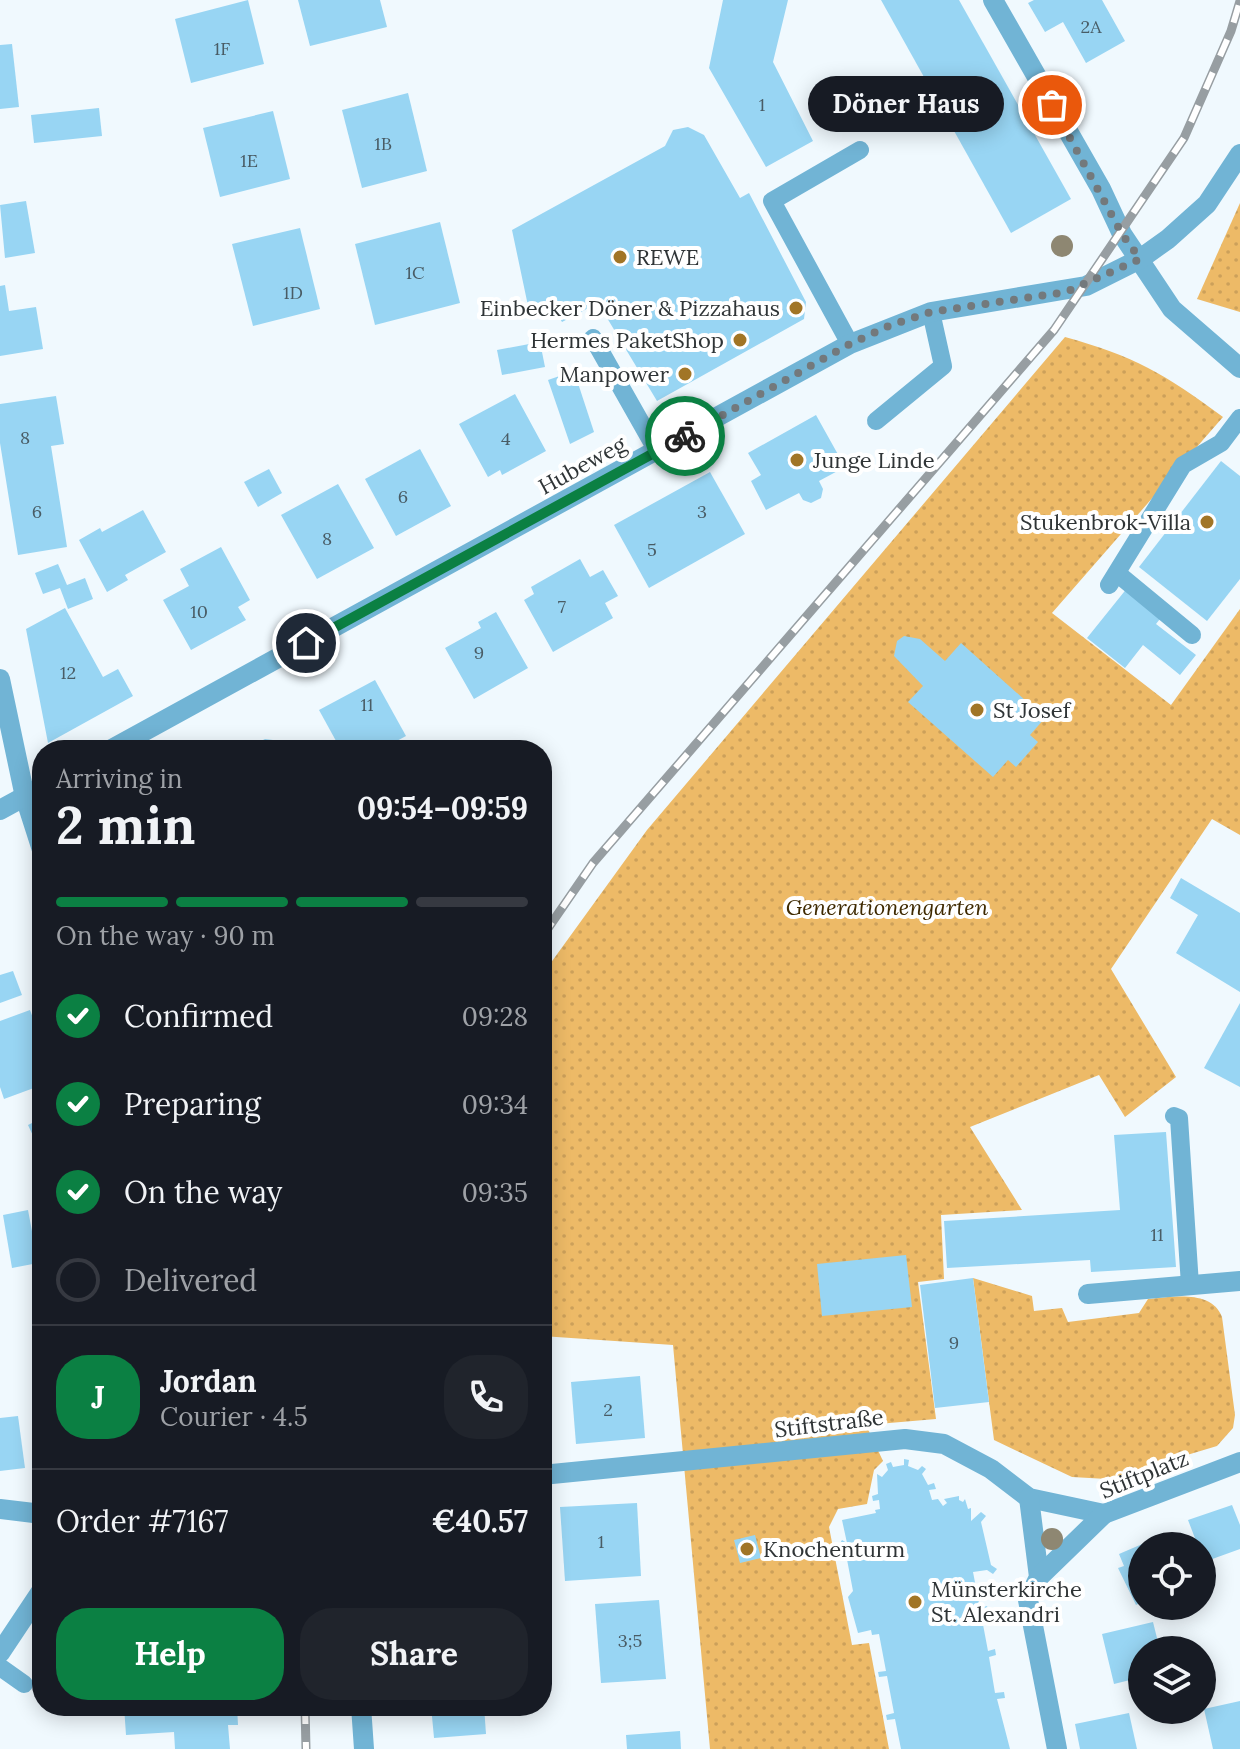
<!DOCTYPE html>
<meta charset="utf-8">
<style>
:root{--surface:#171b24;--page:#20242c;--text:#f1f3f6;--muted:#9ea1a6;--line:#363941;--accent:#0b8043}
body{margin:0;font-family:Lora,serif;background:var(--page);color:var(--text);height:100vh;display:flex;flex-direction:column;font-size:30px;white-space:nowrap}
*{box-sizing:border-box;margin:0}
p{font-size:26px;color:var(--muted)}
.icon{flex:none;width:44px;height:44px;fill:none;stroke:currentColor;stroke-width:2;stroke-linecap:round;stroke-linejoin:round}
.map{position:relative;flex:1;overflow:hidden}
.drawer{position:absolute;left:32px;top:740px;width:520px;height:976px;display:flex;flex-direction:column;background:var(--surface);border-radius:32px;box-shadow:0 4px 20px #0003}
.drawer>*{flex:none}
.buttons{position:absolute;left:1128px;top:1532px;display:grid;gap:16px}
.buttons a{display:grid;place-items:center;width:88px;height:88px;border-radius:50%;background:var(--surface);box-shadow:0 4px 20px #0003;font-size:40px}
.pin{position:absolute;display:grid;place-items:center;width:68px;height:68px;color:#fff;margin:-34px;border:4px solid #fff;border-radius:50%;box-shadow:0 2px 8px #0007}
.courier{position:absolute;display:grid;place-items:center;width:80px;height:80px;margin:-40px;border:6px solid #0b8043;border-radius:50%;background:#fff;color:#222;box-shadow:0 2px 10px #0007}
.bubble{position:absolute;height:56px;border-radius:28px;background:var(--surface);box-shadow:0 4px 20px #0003;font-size:26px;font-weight:700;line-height:56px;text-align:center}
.summary em{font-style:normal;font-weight:700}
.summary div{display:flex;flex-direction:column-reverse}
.summary{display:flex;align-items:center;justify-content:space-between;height:136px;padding:0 24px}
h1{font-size:52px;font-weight:700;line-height:60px}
.bar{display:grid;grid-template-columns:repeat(4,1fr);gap:12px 8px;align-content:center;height:96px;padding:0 24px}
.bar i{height:10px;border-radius:6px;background:var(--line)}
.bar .active{background:var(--accent)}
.bar p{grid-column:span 4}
.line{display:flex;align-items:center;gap:20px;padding:0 24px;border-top:2px solid var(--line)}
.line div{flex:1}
.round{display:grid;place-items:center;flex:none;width:84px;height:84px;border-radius:32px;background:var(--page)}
ol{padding:0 24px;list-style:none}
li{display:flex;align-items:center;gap:24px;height:88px}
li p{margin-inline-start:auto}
li .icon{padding:8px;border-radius:50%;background:var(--accent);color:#fff;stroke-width:4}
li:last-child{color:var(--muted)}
li i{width:44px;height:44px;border:4px solid var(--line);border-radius:50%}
.cta{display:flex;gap:16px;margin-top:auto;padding:16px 24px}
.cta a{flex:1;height:92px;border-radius:32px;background:var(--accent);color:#fff;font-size:32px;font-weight:700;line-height:92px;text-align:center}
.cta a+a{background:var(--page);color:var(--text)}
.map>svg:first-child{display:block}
</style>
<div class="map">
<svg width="1240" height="1749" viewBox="0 0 1240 1749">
<defs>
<pattern id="park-dots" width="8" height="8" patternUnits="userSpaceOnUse" patternTransform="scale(2)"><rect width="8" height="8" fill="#edba67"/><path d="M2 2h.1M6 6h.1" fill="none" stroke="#cca05a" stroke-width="1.8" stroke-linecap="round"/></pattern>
</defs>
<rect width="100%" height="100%" fill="#f0f9fe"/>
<g fill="url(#park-dots)">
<path d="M1240,203v109l-43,-13z"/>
<path d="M1065,337c69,19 100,37 158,80l-171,196 119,92 69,-96v226l-28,-16 -101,150 65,108 -51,40 -26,-42 -129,52 52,83 -81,5 3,64 -26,3 18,137 -70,6 17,36 -9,9 -7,34 -29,5 -9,18 23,118 17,-2 20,106h-179l-37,-404 -131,-9v-361l105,-145z"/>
<path d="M973,1278l59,18 2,15 28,-3 6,14 71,-9 9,-14c23,-2 64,-10 74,18l13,98 -2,13 -16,18 -110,33 -35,-2 -78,-37z"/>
</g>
<g fill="#98d5f3">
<path d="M248,0l16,64 -73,19 -16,-64z"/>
<path d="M298,0h82l7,27 -77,19z"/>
<path d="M723,0h65l-15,62 40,79 -47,26 -57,-99z"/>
<path d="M881,0h78l112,199 -60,34z"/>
<path d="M1034,0h68l23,41 -39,22 -23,-41 -18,10 -17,-29z"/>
<path d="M12,44l7,63 -19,2v-64z"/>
<path d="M408,93l19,78 -65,17 -20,-78z"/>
<path d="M99,108l3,28 -68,7 -3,-28z"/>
<path d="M273,111l17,68 -70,18 -17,-69z"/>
<path d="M688,127l16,8 36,63 9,-5 57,109 -2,17 -147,82 -59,-98 -36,19 -8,-14 -23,12 -19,-90 153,-84 8,-16z"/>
<path d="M26,201l9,52 -30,5 -5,-53z"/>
<path d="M440,222l20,81 -85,22 -20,-81z"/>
<path d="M300,228l20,81 -67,17 -21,-82z"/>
<path d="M5,285l4,26 27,-4 7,42 -43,7v-70z"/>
<path d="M540,342l5,25 -43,8 -5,-25z"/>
<path d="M574,371l20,61 -24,12 -22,-64z"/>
<path d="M515,394l31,57 -44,24 -2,-5 -12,7 -29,-53z"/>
<path d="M56,396l8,48 -13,2 16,101 -49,8 -18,-112v-39z"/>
<path d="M816,415l29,52 -26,14 4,8 -2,9 -10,5 -8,-3 -4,-7 -33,17 -15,-29 10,-6 -13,-22z"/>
<path d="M420,449l31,57 -55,30 -31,-57z"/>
<path d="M1221,461l19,15v103l-33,42 -68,-54z"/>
<path d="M269,469l13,24 -24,14 -14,-25z"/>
<path d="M710,472l35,62 -96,54 -35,-63z"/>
<path d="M338,484l36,64 -57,31 -36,-64z"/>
<path d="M143,510l23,42 -41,23 3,5 -21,12 -28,-52 21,-12 2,4z"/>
<path d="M221,547l29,53 -12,7 8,13 -55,30 -28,-50 26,-14 -9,-17z"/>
<path d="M580,559l10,18 13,-7 15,26 -13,7 8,15 -60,34 -29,-52 10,-6 -3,-7z"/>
<path d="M58,564l9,21 18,-7 8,21 -25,10 -8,-21 -17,6 -8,-21z"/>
<path d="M1128,587l35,28 -7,9 40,31 -16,20 -37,-30 -18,23 -38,-30z"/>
<path d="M65,608l38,69 15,-8 15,27 -85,47 -22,-114z"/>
<path d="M496,612l32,56 -54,31 -29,-51 36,-20 -3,-6z"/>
<path d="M904,636l16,3 25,22 16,-18 84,75 -15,17 8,7 -22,25 -8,-7 -15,17 -85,-75 15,-16 -29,-30 3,-15z"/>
<path d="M375,680l31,56 -26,14h-39l-22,-40z"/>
<path d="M265,739l8,1 3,7 9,-5 4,8h-34l2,-7z"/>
<path d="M1181,878l59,35v79l-64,-39 22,-38 -28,-17z"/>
<path d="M13,971l9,24 -22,8v-28z"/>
<path d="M1240,1003v84l-36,-19z"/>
<path d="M30,1010l12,32v43l-38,14 -4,-12v-66z"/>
<path d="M42,1118v37l-14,-30z"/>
<path d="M1166,1132l10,135 -85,5 -1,-12 -143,8 -3,-47 176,-11 -6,-75z"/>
<path d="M28,1210l10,53 -26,5 -9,-53z"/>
<path d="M906,1255l6,52 -90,9 -5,-52z"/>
<path d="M973,1278l16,124 -54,6 -15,-123z"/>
<path d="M640,1376l5,62 -69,6 -5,-62z"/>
<path d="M18,1416l7,52 -25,3v-53z"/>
<path d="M904,1459l5,1 -1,6 10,4 4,-4 4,3 -4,5 6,11 6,-2 2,6 -7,1 3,10 6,-1 5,7 4,-3 -3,-4 15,-3v4l4,2 2,-3 3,10 3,-1v13l10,-9 5,4 -5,6 10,43 6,4 -4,5 -6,-4 -14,2 7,36 7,-2 2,7 -8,1 7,37 7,-2 1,6 -7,2 6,36 9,-1 1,6 -8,1 13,50h-109l-6,-30 -8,1 -1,-5 8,-2 -7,-37 -8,1 -1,-5 8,-1 -7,-37 -7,1 -1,-5 -13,3 -10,-36 5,-6 -8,-42 -6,-4 3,-5 5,3 -5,-23 34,-7 -1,-3 5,-1 -1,-9 -6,1 -1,-5 6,-2 -1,-20 5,3 6,-7 -2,-6 5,-2 2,5 11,-2z"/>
<path d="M637,1503l4,73 -76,5 -5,-74z"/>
<path d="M1232,1505l8,20v24l-36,13 -2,-16h-4l-10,-26z"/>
<path d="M755,1535l6,23 -21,5 -6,-23z"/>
<path d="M1154,1539l4,7h-16v56l-6,3 -18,-37 6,-2 -5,-12z"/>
<path d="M659,1600l7,79 -65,4 -6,-79z"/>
<path d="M1153,1622l7,28h-18v27l-28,7 -12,-50z"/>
<path d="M1240,1701v48h-27l-9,-40z"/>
<path d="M124,1706h113l1,19h-10l2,24h-55l-1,-17 -48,3z"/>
<path d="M431,1706h53l2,28 -52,4z"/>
<path d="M1129,1713l8,36h-57l-5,-25z"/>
<path d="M680,1731l1,18h-54l-1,-14z"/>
</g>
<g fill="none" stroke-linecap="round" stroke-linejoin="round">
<g stroke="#71b4d5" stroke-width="18">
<path d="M593,338l64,113"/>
<path d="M850,344l-78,-143 88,-51"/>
<path d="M876,421l67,-55 -12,-54"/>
<path d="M1118,574l74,61"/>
<path d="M1109,585l74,-120 38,-22 19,-25"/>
<path d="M1174,1116l5,2 11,167"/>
<path d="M0,1667l24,17"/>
</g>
<g stroke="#71b4d5" stroke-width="20">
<path d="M993,0l108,189 21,45 50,75 68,59"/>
<path d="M0,679l25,118"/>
<path d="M1088,1294l152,-13"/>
<path d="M542,1475l363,-36 39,5 47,25 38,29 75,16"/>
<path d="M1029,1498l10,79 -11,23 29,149"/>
<path d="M0,1509l42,5"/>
<path d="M1039,1577l65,-63 136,-52"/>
<path d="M361,1706l3,43"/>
</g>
<g stroke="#71b4d5" stroke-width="20">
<path d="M110,750l740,-406 81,-32 155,-26 54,-27 28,-20 39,-35 33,-50"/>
<path d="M25,797l17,53"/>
<path d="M0,810l42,-23"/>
<path d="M0,1653l42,-63"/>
</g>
<defs>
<g id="rail">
<path d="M542,937l51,-74 461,-533 130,-192 47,-107 9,-30"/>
<path d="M305,1706l1,43"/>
</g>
</defs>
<use href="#rail" stroke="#979ea2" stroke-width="9"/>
<use href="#rail" stroke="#fff" stroke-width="6" stroke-dasharray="18" stroke-linecap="butt"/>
</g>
<g fill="#8e8772">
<circle cx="1062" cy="246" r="11"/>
<circle cx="1052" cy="1539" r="11"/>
</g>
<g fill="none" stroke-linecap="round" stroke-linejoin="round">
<path stroke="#73797c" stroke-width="8" stroke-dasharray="0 14.4" d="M685,436l165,-92 41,-19 40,-13 135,-20 74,-33 -18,-25 -70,-129"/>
<path stroke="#0b8043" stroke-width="10" d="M306,643l379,-207"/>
</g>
<g fill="#a17526" stroke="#fff" stroke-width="3">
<circle cx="620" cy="257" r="8"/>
<circle cx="796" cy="308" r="8"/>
<circle cx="740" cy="340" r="8"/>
<circle cx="685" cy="374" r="8"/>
<circle cx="797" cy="460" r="8"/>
<circle cx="1207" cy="522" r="8"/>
<circle cx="977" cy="710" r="8"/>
<circle cx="747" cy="1549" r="8"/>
<circle cx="915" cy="1602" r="8"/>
</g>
<g text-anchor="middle" stroke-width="8" stroke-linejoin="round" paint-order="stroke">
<g font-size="18" fill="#495c65">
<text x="1091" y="33">2A</text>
<text x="222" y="55">1F</text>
<text x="762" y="111">1</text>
<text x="383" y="150">1B</text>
<text x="249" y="167">1E</text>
<text x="415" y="279">1C</text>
<text x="293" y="299">1D</text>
<text x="25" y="444">8</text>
<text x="506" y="445">4</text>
<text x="403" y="503">6</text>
<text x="37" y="518">6</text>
<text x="702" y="518">3</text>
<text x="327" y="545">8</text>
<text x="652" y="556">5</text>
<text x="562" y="613">7</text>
<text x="199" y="618">10</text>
<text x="479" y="659">9</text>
<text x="68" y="679">12</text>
<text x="367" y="711">11</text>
<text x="1157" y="1241">11</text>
<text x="954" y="1349">9</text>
<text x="608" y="1416">2</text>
<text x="601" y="1548">1</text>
<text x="630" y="1647">3;5</text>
</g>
<g font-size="22" fill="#2f3436" stroke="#fff" text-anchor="start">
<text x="636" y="265">REWE</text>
<text x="780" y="316" text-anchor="end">Einbecker Döner &amp; Pizzahaus</text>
<text x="724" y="348" text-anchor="end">Hermes PaketShop</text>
<text x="669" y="382" text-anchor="end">Manpower</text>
<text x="813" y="468">Junge Linde</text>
<text x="1191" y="530" text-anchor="end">Stukenbrok-Villa</text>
<text x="993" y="718">St Josef</text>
<text x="763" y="1557">Knochenturm</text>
<text x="931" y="1597">Münsterkirche<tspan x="931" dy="25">St. Alexandri</tspan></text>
</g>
<g font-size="22" fill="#2f3436" stroke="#fff">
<text transform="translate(582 465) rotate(-29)" y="8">Hubeweg</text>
<text transform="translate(829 1423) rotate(-7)" y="8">Stiftstraße</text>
<text transform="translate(1144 1474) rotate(-22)" y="8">Stiftplatz</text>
</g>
<g font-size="22" font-style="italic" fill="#3e2900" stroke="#fff">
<text x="887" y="915">Generationengarten</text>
</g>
</g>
</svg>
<div class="buttons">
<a><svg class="icon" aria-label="locate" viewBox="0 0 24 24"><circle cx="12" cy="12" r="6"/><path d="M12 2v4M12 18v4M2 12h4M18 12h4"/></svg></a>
<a><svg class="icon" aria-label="layers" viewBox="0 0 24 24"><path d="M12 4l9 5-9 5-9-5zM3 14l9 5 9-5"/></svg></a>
</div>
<div class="pin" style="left:1052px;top:105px;background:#ea580c"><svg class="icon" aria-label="bag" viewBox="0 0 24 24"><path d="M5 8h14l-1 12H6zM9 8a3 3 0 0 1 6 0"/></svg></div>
<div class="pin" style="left:306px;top:643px;background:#1f2937"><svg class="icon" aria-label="home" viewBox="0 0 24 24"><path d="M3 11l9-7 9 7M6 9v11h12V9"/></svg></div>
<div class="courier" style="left:685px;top:436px"><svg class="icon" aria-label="bike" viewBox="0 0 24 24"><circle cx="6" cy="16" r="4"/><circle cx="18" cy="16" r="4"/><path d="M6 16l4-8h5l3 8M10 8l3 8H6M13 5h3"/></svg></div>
<div class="bubble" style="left:808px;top:76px;width:196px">Döner Haus</div>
<section class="drawer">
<div class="summary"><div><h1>2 min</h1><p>Arriving in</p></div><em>09:54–09:59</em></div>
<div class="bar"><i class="active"></i><i class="active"></i><i class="active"></i><i></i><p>On the way · 90 m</p></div>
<ol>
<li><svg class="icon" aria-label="check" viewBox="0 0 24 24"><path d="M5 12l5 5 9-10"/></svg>Confirmed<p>09:28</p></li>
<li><svg class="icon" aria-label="check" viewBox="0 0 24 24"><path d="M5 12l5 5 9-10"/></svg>Preparing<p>09:34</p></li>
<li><svg class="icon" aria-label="check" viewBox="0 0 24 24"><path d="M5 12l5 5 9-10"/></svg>On the way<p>09:35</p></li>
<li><i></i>Delivered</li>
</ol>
<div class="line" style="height:144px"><b class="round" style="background:var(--accent);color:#fff">J</b><div><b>Jordan</b><p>Courier · 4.5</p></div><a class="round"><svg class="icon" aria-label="phone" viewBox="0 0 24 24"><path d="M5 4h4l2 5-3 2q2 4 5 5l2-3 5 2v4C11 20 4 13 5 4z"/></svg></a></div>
<div class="line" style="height:104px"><div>Order #7167</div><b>€40.57</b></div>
<div class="cta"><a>Help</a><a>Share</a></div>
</section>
</div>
